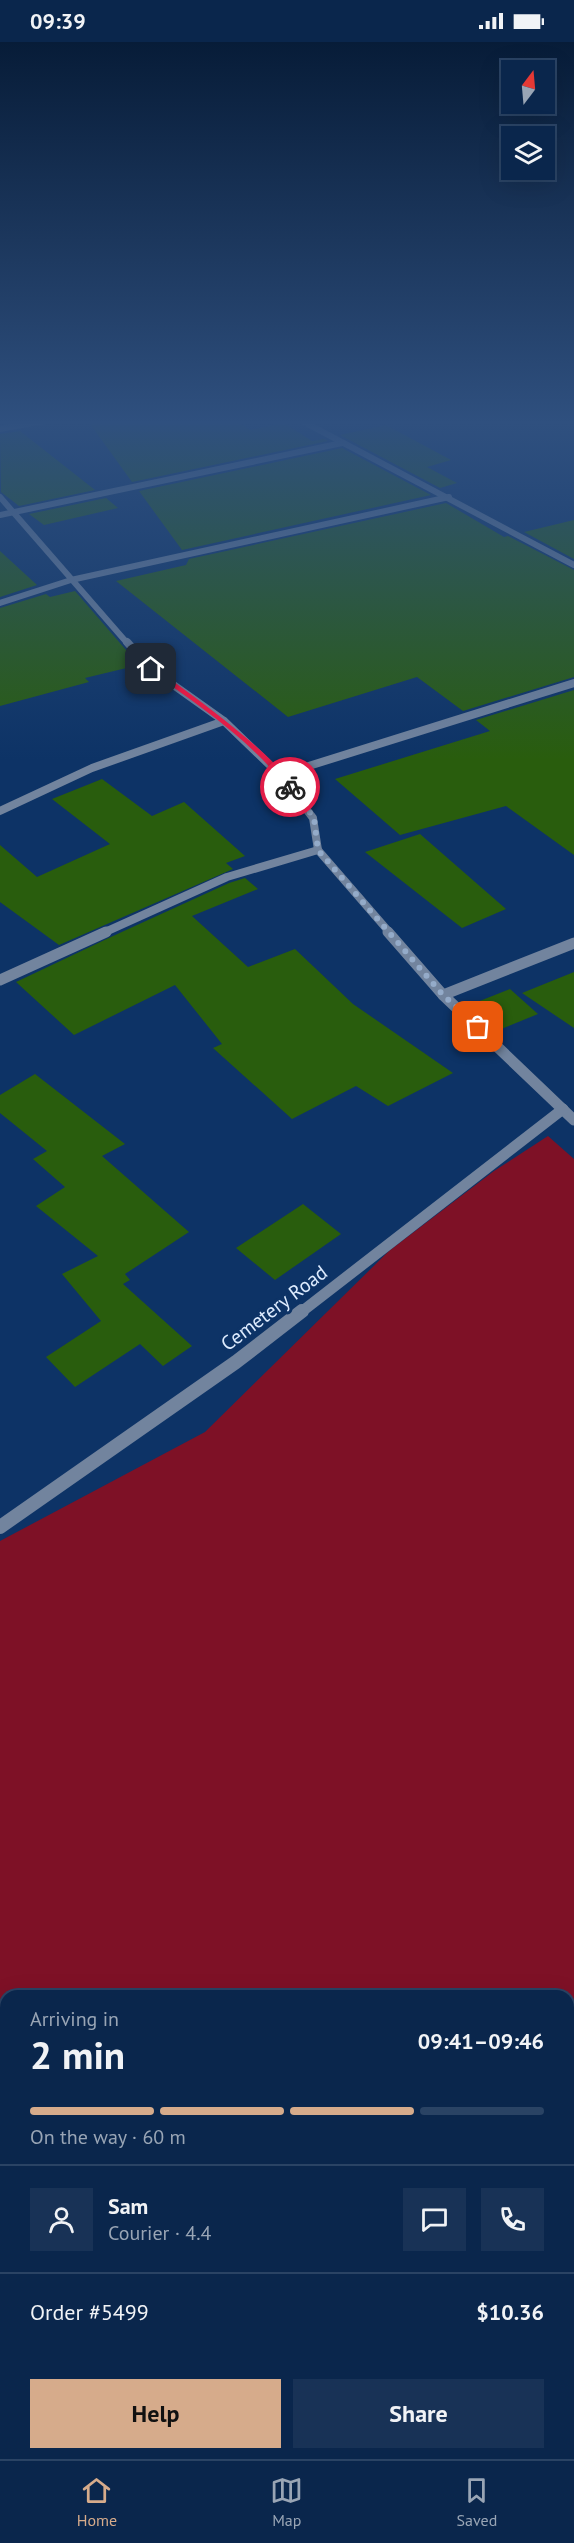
<!DOCTYPE html>
<meta charset="utf-8">
<style>
:root{--surface:#0a264c;--page:#183256;--text:#f1f3f6;--muted:#99a5b5;--line:#2a4364;--accent:#d6ab8b}
body{margin:0;font-family:"PT Sans",sans-serif;background:var(--page);color:var(--text);height:100vh;display:flex;flex-direction:column;font-size:22px;white-space:nowrap}
*{box-sizing:border-box;margin:0}
p{font-size:20px;color:var(--muted)}
.icon{flex:none;width:33px;height:33px;fill:none;stroke:currentColor;stroke-width:2;stroke-linecap:round;stroke-linejoin:round}
.map{position:relative;flex:1;overflow:hidden}
.side{position:absolute;left:0px;top:1948px;width:574px;height:470px;display:flex;flex-direction:column;background:var(--surface);border-radius:18px 18px 0 0;box-shadow:0 6px 24px #0002,0 0 0 2px var(--line)}
.side>*{flex:none}
.needle{width:39px;rotate:16deg}
.controls{position:absolute;left:501px;top:18px;display:grid;gap:12px}
.controls a{display:grid;place-items:center;width:54px;height:54px;border-radius:0px;background:var(--surface);box-shadow:0 6px 24px #0002,0 0 0 2px var(--line);font-size:30px}
.pin{position:absolute;display:grid;place-items:center;width:51px;height:51px;color:#fff;margin:-26px;border-radius:12px;box-shadow:0 3px 9px #0006}
.courier{position:absolute;display:grid;place-items:center;width:60px;height:60px;margin:-30px;border:4px solid #e11d48;border-radius:50%;background:#fff;color:#222;box-shadow:0 2px 8px #0007}
.overview em{font-style:normal;font-weight:800}
.overview div{display:flex;flex-direction:column-reverse}
.overview{display:flex;align-items:center;justify-content:space-between;height:102px;padding:0 30px}
h1{font-size:39px;font-weight:800;line-height:45px}
.bar{display:grid;grid-template-columns:repeat(4,1fr);gap:9px 6px;align-content:center;height:72px;padding:0 30px}
.bar i{height:8px;border-radius:4px;background:var(--line)}
.bar .active{background:var(--accent)}
.bar p{grid-column:span 4}
.line{display:flex;align-items:center;gap:15px;padding:0 30px;border-top:2px solid var(--line)}
.line div{flex:1}
.round{display:grid;place-items:center;flex:none;width:63px;height:63px;border-radius:0px;background:var(--page)}
.primary-button{display:flex;gap:12px;margin-top:auto;padding:12px 30px}
.primary-button a{flex:1;height:69px;border-radius:0px;background:var(--accent);color:#111;font-size:24px;font-weight:800;line-height:69px;text-align:center}
.primary-button a+a{background:var(--page);color:var(--text)}
.status{display:flex;justify-content:space-between;align-items:center;height:42px;padding:0 30px;background:var(--surface);direction:ltr}
.status svg{height:16px;fill:currentColor}
.tab-bar{display:flex;justify-content:space-around;align-items:center;height:84px;border-top:2px solid var(--line);background:var(--surface);font-size:16px;color:var(--muted)}
.tab-bar a{display:grid;justify-items:center;gap:3px}
.tab-bar .active{color:var(--accent)}
.map>svg:first-child{display:block}
</style>
<div class="status"><b>09:39</b><svg viewBox="0 0 49 12"><path d="M0 12V9h3v3zM5 12V6h3v6zM10 12V3h3v9zM15 12V0h3v12zM26 1h20v11H26zM47 4h2v5h-2z"/></svg></div>
<div class="map">
<svg width="574" height="2417" viewBox="0 0 574 2417">
<rect width="100%" height="100%" fill="#0d3366"/>
<path fill="#7e1126" d="M548,1094l26,23v1300h-467l-2,-5h463v-458h-562v223l-6,-14v-664l205,-109 184,-181 105,-80z"/>
<g fill="#295d0d">
<path d="M88,379h149l13,9 34,-7 28,18 12,-2 4,2 -196,41z"/>
<path d="M386,383l65,35 -24,7 30,16 -17,5 -100,-53z"/>
<path d="M20,389l75,59 -76,16 -18,-14 -1,-58z"/>
<path d="M342,406l89,47 -249,55 -43,-59z"/>
<path d="M106,456l12,10 -74,17 -15,-11z"/>
<path d="M446,461l58,34 4,-1 66,34v107l-111,34 -46,-34 -129,40 -172,-136 70,-16 3,-6z"/>
<path d="M574,478v39l-50,-27z"/>
<path d="M0,509l37,34 -37,12z"/>
<path d="M75,549l64,74 -54,13 4,4 -89,24v-98l46,-14 4,3z"/>
<path d="M574,648v165l-68,-49 -106,29 -65,-56 155,-48 -14,-11z"/>
<path d="M102,737l50,37 32,-14 61,54 -19,7 7,6 -174,76 -59,-43v-57l37,32 73,-33 -58,-45z"/>
<path d="M420,792l86,75 -44,19 -97,-76z"/>
<path d="M245,836l13,11 -66,27 56,51 47,-18 58,55 100,69 -65,33 -32,-20 -64,33 -79,-71 9,-4 -47,-59 -101,50 -58,-53 97,-46 116,-53z"/>
<path d="M574,930v56l-52,-35z"/>
<path d="M510,947l28,25 -39,16 -27,-26z"/>
<path d="M35,1032l90,70 -23,12 87,76 -64,42 5,6 -7,4 69,62 -29,20 -23,-22 -65,43 -29,-30 55,-36 -39,-47 36,-18 -62,-50 29,-19 -32,-28 14,-8 -47,-38v-18z"/>
<path d="M303,1162l38,30 -66,46 -39,-32z"/>
</g>
<g fill="none" stroke-linecap="round" stroke-linejoin="round">
<g stroke="#72849e" stroke-width="6">
<path d="M302,379l272,144"/>
<path d="M0,387l44,-8"/>
<path d="M0,455l128,147"/>
<path d="M0,473l342,-72"/>
<path d="M0,561l71,-23 378,-83"/>
</g>
<g stroke="#72849e" stroke-width="8">
<path d="M127,600l24,27 73,52 56,54 33,43 5,32 72,83"/>
<path d="M280,733l294,-92"/>
<path d="M0,769l92,-43 132,-47"/>
<path d="M103,891l124,-56 91,-27"/>
</g>
<g stroke="#72849e" stroke-width="11">
<path d="M388,890l55,63 131,125"/>
<path d="M0,938l106,-48"/>
<path d="M443,953l131,-52"/>
<path d="M300,1271l263,-204"/>
</g>
<path stroke="#72849e" stroke-width="14" d="M0,1485l236,-165 66,-51"/>
<g stroke="#72849e" stroke-width="19">
<path d="M0,2222l6,11"/>
<path d="M98,2412l3,5"/>
</g>
</g>
<linearGradient id="sky" x2="0" y2="1"><stop stop-color="#071c38"/><stop offset="0.53" stop-color="#2f507f"/><stop offset="1" stop-color="#2f507f" stop-opacity="0"/></linearGradient>
<rect width="574" height="718" fill="url(#sky)"/>
<path fill="#e11d48" d="M149,625h4c27,19 134,95 139,122h-4c-37,-49 -90,-84 -139,-119z"/>
<g fill="none" stroke-linecap="round" stroke-linejoin="round">
<path stroke="#94abc9" stroke-width="6" stroke-dasharray="0 10.8" d="M290,745l24,31 4,32 125,145 35,32"/>
</g>
<g text-anchor="middle" stroke-width="6" stroke-linejoin="round" paint-order="stroke">
<g font-size="20" fill="#ddebfe" stroke="#0d3366">
<text transform="translate(274 1266) rotate(-37)" y="7">Cemetery Road</text>
</g>
</g>
</svg>
<div class="controls">
<a><svg class="needle" viewBox="-14 -14 28 28"><path d="M0-13l5 13h-10z" fill="#e53935"/><path d="M0 13l5-13h-10z" fill="#99a5b5"/></svg></a>
<a><svg class="icon" aria-label="layers" viewBox="0 0 24 24"><path d="M12 4l9 5-9 5-9-5zM3 14l9 5 9-5"/></svg></a>
</div>
<div class="pin" style="left:478px;top:985px;background:#ea580c"><svg class="icon" aria-label="bag" viewBox="0 0 24 24"><path d="M5 8h14l-1 12H6zM9 8a3 3 0 0 1 6 0"/></svg></div>
<div class="pin" style="left:151px;top:627px;background:#1f2937"><svg class="icon" aria-label="home" viewBox="0 0 24 24"><path d="M3 11l9-7 9 7M6 9v11h12V9"/></svg></div>
<div class="courier" style="left:290px;top:745px"><svg class="icon" aria-label="bike" viewBox="0 0 24 24"><circle cx="6" cy="16" r="4"/><circle cx="18" cy="16" r="4"/><path d="M6 16l4-8h5l3 8M10 8l3 8H6M13 5h3"/></svg></div>
<section class="side">
<div class="overview"><div><h1>2 min</h1><p>Arriving in</p></div><em>09:41–09:46</em></div>
<div class="bar"><i class="active"></i><i class="active"></i><i class="active"></i><i></i><p>On the way · 60 m</p></div>
<div class="line" style="height:108px"><a class="round"><svg class="icon" aria-label="person" viewBox="0 0 24 24"><circle cx="12" cy="8" r="4"/><path d="M4 21q1-7 8-7t8 7"/></svg></a><div><b>Sam</b><p>Courier · 4.4</p></div><a class="round"><svg class="icon" aria-label="chat" viewBox="0 0 24 24"><path d="M4 5h16v11H9l-5 4z"/></svg></a><a class="round"><svg class="icon" aria-label="phone" viewBox="0 0 24 24"><path d="M5 4h4l2 5-3 2q2 4 5 5l2-3 5 2v4C11 20 4 13 5 4z"/></svg></a></div>
<div class="line" style="height:78px"><div>Order #5499</div><b>$10.36</b></div>
<div class="primary-button"><a>Help</a><a>Share</a></div>
</section>
</div>
<nav class="tab-bar">
<a class="active"><svg class="icon" aria-label="home" viewBox="0 0 24 24"><path d="M3 11l9-7 9 7M6 9v11h12V9"/></svg>Home</a>
<a><svg class="icon" aria-label="map" viewBox="0 0 24 24"><path d="M3 6l6-2 6 2 6-2v14l-6 2-6-2-6 2zM9 4v14M15 6v14"/></svg>Map</a>
<a><svg class="icon" aria-label="saved" viewBox="0 0 24 24"><path d="M7 4h10v16l-5-4-5 4z"/></svg>Saved</a>
</nav>
